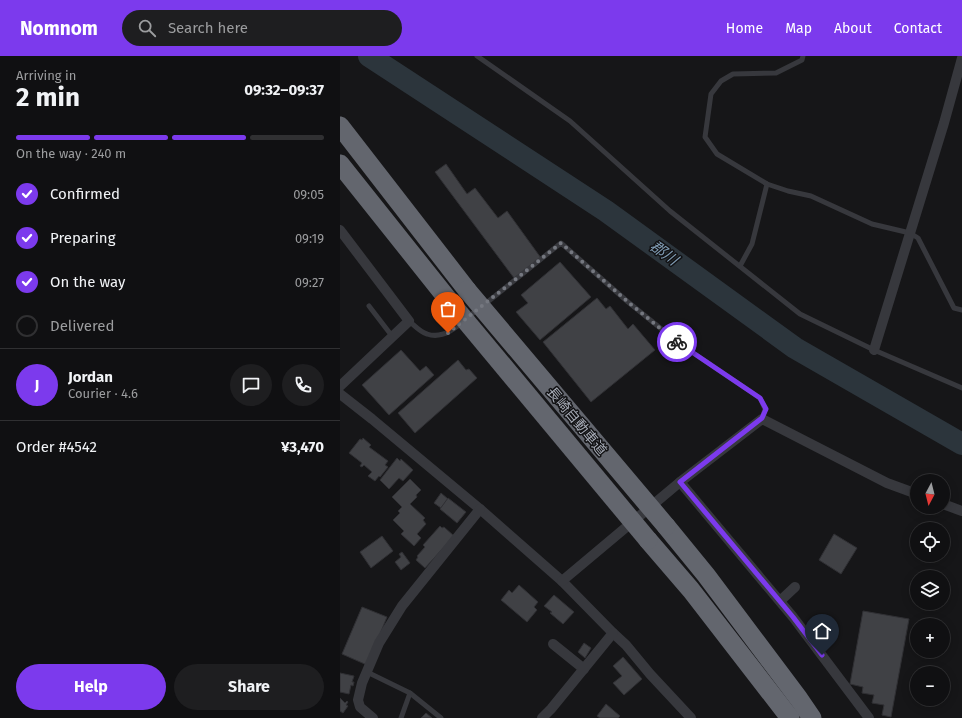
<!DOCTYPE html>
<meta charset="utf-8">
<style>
:root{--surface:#101012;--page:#1e1e20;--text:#f1f3f6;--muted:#9c9d9f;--line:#303032;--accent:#7c3aed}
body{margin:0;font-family:"Fira Sans","Noto Sans JP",sans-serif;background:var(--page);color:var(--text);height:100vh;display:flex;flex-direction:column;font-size:15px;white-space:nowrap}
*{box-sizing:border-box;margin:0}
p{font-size:13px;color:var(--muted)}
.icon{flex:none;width:22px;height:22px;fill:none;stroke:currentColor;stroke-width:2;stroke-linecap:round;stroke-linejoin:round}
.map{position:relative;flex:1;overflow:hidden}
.panel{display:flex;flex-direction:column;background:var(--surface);width:340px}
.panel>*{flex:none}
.needle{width:26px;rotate:187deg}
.buttons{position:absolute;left:570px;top:418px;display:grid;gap:8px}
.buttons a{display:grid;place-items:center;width:40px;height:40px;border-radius:50%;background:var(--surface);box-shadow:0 2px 10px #0003,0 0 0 1px var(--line);font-size:20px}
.pin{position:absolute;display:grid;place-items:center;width:34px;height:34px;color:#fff;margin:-41px -17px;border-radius:50% 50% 50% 0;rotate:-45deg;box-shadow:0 0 4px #0007}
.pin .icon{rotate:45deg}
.courier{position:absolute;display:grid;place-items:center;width:40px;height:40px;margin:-20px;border:3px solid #7c3aed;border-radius:50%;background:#fff;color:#222;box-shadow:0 1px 5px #0007}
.overview em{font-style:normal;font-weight:700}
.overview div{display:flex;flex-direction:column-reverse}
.overview{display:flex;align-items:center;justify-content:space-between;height:68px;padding:0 16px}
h1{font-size:26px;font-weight:700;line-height:30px}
.bar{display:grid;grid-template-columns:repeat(4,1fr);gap:6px 4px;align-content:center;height:48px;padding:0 16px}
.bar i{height:5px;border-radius:3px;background:var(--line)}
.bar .active{background:var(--accent)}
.bar p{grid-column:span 4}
.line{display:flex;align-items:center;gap:10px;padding:0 16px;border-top:1px solid var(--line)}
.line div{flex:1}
.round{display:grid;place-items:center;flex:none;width:42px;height:42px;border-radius:21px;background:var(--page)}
ol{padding:0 16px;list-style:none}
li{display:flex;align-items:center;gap:12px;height:44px}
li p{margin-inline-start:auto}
li .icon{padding:4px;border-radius:50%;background:var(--accent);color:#fff;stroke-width:4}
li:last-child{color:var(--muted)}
li i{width:22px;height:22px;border:2px solid var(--line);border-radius:50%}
.button{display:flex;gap:8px;margin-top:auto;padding:8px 16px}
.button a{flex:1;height:46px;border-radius:24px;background:var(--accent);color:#fff;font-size:16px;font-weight:700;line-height:46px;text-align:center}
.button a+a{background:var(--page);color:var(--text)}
header{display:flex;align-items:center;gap:24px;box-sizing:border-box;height:56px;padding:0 20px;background:var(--accent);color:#fff}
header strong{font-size:19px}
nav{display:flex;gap:22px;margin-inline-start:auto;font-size:14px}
.search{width:280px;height:36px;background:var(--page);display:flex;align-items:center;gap:10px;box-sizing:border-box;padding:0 14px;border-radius:22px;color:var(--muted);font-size:15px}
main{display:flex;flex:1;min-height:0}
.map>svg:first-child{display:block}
</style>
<header>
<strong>Nomnom</strong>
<div class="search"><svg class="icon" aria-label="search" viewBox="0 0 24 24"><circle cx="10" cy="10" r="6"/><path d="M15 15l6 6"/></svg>Search here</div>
<nav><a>Home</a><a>Map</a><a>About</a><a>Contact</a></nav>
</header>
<main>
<section class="panel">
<div class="overview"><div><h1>2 min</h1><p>Arriving in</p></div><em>09:32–09:37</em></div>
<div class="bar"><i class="active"></i><i class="active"></i><i class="active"></i><i></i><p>On the way · 240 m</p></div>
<ol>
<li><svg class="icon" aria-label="check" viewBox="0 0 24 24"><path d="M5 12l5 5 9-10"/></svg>Confirmed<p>09:05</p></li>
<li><svg class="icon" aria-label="check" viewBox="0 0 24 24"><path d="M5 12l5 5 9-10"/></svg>Preparing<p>09:19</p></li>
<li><svg class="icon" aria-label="check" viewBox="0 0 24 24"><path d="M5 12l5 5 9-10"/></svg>On the way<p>09:27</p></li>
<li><i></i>Delivered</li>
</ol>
<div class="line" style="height:72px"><b class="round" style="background:var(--accent);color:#fff">J</b><div><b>Jordan</b><p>Courier · 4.6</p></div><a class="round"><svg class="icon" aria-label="chat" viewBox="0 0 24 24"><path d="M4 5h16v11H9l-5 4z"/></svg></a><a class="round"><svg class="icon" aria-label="phone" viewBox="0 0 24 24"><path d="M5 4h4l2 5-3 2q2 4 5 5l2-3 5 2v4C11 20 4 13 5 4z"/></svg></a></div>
<div class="line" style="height:52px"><div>Order #4542</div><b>¥3,470</b></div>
<div class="button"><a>Help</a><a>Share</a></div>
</section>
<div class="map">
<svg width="622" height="662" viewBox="0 0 622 662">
<rect width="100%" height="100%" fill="#161618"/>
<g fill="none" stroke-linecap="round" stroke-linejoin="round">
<path stroke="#2c353c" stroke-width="22" d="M29,0l237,155 189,137 167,96"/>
</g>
<g fill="#404145" stroke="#303034">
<path d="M106,108l21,30 8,-6 23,30 9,-7 34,47 -27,20 -79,-106z"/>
<path d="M220,206l31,35 -51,43 -24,-28 12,-9 -7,-8z"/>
<path d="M257,242l9,11 4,-3 18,23 5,-5 22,26 -64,52 -48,-60z"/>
<path d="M61,294l19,21 6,-5 8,9 -45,40 -27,-30z"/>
<path d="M118,304l8,10 3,-1 8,9 -62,55 -17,-20z"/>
<path d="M23,382l8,7 -2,2 19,14 -3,4 3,2 -8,10 -1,-1 -4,5 -7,-5 4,-4 -8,-7 -2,2 -2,-1 2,-3 -13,-10 11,-14 2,1z"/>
<path d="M57,402l3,3 1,-2 12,11 -10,11 -4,-3 -10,11 -9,-9z"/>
<path d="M70,423l11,11 -5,5 1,2 -7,7 15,14 -2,2 3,4 -9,10 4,4 -7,8 -13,-12 3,-3 -11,-11 7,-7 -2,-2 4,-4 -10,-10z"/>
<path d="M101,437l7,6 -7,9 -7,-5z"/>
<path d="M108,442l18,14 -9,11 -17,-14z"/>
<path d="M100,470l2,2 2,-1 10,9 -29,32 -9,-8 2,-3 -1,-1 8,-9 -2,-2z"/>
<path d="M494,478l23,14 -16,26 -22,-14z"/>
<path d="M42,480l11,15 -22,17 -11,-16z"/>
<path d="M62,496l8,11 -9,7 -6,-8 6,-5 -2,-3z"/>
<path d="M179,529l19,17 -4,5 3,3 -10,12 -26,-22 8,-10 3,3z"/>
<path d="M214,539l20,17 -11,12 -13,-11 2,-1 -8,-6z"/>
<path d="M22,551l25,10 -20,48 -25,-11z"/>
<path d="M523,555l46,8 -18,98 -9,-2 2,-10 -12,-2 2,-8 -12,-2 1,-6 -13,-3z"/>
<path d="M244,587l7,5 -6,10 -7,-6z"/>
<path d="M283,601l19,22 -18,16 -11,-12 9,-7 -9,-10z"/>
<path d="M0,617l14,3 -2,6h2l-1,4 -2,-1 -2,9 -9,-2z"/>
<path d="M0,642l5,5 2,-2 1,1 -2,3 2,1 -5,7 -3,-2z"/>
<path d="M266,648l14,12 -2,2h-18l-3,-2z"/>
<path d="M86,657l6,5h-11z"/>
</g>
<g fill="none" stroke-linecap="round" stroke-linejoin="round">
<g stroke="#37383d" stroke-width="5">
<path d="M137,0l93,65 100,90 130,103 74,36 88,38"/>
<path d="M463,0l-1,4 -26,13 -43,1 -12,7 -10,13 -6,43 12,17 50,30 21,7 23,5 61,28 38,9 8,5 36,70 8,2"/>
<path d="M400,210l12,-22 15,-60"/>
<path d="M145,248l76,-61 67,59 52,42 80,54 5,11 -3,10"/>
<path d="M29,250l23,30"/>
<path d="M69,265c5,4 11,11 18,13 20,7 37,-14 51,-25"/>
<path d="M27,616l43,21 31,25"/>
<path d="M61,662l9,-25"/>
</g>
<g stroke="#37383d" stroke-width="10">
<path d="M0,174l69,91 -69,65"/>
<path d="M534,294l70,-227 18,-65"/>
<path d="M0,338l32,25 108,90 82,72 51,52 13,12 24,29 41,44"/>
<path d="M340,426l113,135 76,101"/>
<path d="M603,448l19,7"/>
<path d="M222,525l118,-99 82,-63 125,64 30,11"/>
<path d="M440,545l15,-14"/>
<path d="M213,588l31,25"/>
<path d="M33,662l-13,-11 -2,-7 4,-17 17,-40 23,-37 78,-97"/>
<path d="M202,662l9,-9 62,-76"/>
</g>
<g stroke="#63666e" stroke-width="19">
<path d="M0,70l127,164"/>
<path d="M0,108l110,138"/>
<path d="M326,470l40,49 93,124 13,19"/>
<path d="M308,484l43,50 99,128"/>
</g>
<g stroke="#63666e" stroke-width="19">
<path d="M127,234l199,236"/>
<path d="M110,246l198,238"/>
</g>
</g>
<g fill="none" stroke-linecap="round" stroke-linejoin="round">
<path stroke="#757880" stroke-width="4" stroke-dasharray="0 7.2" d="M108,277l113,-90 67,59 49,40"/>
<path stroke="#7c3aed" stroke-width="5" d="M337,286l83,56 6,11 -4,9 -82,64 113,135 29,38"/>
</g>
<g text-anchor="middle" stroke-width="3" stroke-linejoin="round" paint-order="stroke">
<g font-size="14" fill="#a8adb8" stroke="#111113">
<text transform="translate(237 365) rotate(50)" y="5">長崎自動車道</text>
</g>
<g font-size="15" font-style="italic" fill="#7f9bb3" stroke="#111113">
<text transform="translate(324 197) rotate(36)" y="5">郡川</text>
</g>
</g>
</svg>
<div class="buttons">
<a><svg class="needle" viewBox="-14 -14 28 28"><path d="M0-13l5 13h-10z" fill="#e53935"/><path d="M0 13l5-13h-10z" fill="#9c9d9f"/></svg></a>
<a><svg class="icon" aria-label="locate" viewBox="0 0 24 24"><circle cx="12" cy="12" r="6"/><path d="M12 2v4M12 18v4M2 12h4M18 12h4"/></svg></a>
<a><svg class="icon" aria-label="layers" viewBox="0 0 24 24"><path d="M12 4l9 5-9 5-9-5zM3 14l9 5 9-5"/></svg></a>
<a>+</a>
<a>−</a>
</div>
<div class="pin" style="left:108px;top:277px;background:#ea580c"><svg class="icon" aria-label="bag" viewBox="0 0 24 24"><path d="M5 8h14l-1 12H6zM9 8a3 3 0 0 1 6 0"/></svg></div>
<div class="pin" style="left:482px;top:599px;background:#1f2937"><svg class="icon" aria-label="home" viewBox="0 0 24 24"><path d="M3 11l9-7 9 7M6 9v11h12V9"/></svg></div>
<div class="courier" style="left:337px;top:286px"><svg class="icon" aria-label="bike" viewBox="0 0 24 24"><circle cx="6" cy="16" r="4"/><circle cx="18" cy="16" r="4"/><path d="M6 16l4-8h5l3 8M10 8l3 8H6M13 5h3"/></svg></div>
</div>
</main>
